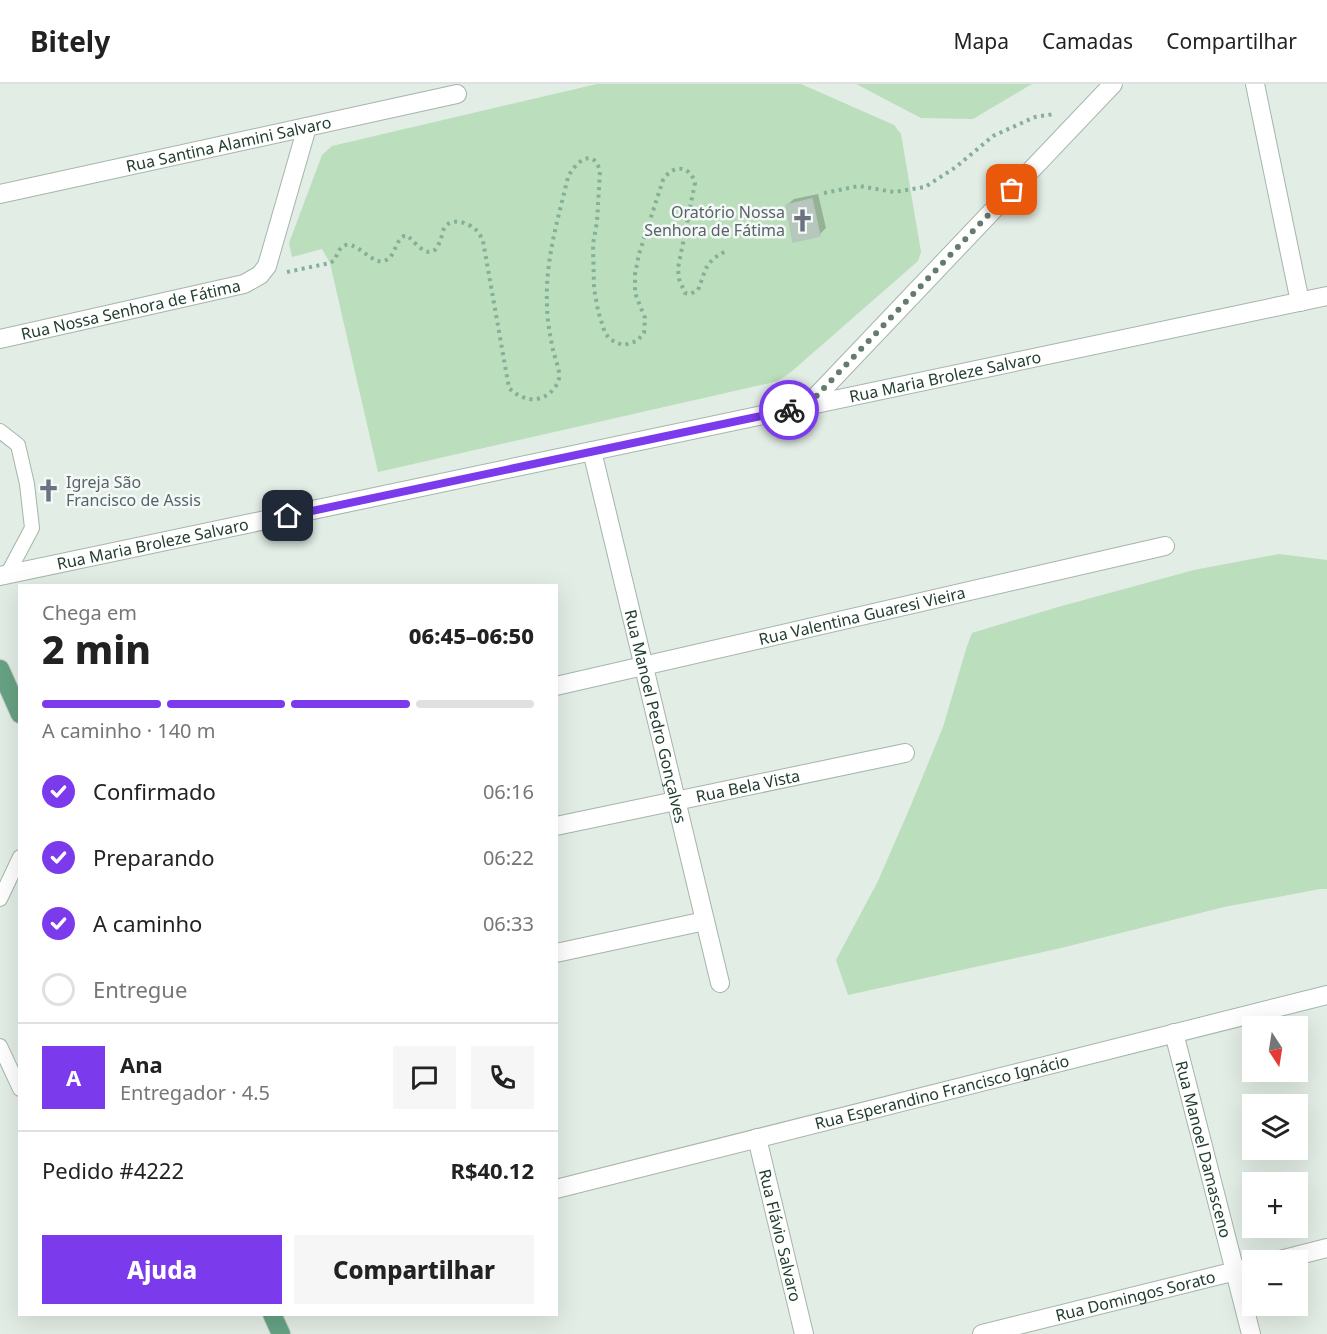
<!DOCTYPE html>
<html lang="pt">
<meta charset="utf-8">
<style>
:root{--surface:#fff;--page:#f6f6f6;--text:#222;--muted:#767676;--line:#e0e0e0;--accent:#7c3aed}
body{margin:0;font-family:"Noto Sans",sans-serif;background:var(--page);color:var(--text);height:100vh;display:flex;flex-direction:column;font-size:22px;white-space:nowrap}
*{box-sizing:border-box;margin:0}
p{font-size:20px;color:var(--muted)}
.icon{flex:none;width:33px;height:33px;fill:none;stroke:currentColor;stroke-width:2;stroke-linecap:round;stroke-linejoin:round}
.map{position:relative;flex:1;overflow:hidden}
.drawer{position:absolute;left:18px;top:500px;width:540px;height:732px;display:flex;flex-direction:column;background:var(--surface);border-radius:0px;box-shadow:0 6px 24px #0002}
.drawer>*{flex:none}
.needle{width:39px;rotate:168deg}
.tools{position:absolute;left:1242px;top:932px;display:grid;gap:12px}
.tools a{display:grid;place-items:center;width:66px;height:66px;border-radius:0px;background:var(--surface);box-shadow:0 6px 24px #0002;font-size:30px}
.pin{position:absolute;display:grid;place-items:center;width:51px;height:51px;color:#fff;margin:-26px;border-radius:12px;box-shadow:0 3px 9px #0006}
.courier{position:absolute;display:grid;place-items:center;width:60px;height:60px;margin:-30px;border:4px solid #7c3aed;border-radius:50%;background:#fff;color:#222;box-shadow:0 2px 8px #0007}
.summary em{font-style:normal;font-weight:800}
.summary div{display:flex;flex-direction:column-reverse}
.summary{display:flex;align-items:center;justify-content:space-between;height:102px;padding:0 24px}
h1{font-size:39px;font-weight:800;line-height:45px}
.bar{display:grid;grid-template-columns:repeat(4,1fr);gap:9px 6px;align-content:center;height:72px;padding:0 24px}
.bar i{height:8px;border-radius:4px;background:var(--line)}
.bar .selected{background:var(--accent)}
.bar p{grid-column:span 4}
.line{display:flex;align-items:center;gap:15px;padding:0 24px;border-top:2px solid var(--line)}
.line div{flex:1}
.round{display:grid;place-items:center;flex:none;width:63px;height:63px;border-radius:0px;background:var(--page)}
ol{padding:0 24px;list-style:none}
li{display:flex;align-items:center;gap:18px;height:66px}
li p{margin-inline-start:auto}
li .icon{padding:6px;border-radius:50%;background:var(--accent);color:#fff;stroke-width:4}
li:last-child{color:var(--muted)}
li i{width:33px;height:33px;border:3px solid var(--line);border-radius:50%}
.button{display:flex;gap:12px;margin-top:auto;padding:12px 24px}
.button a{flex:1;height:69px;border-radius:0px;background:var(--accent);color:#fff;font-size:24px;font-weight:800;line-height:69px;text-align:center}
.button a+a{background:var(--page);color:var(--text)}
header{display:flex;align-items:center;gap:36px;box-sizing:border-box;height:84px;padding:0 30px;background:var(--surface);border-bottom:2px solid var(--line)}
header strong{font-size:28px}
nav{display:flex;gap:33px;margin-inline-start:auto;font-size:21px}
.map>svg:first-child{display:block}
</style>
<header>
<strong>Bitely</strong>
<nav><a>Mapa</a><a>Camadas</a><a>Compartilhar</a></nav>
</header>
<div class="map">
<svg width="1327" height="1250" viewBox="0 0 1327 1250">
<rect width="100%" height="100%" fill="#e2ede5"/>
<g fill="#bbdebc">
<path d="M597,0h204l93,41 7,9 20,118 -3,9 -127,111 -13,9 -400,91 -48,-209 -8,-14 -30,8 -3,-14 33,-88 10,-9z"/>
<path d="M856,0h176l-59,35 -52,-1z"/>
<path d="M1279,470l48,6v329h-7l-96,18 -163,41 -213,47 -12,-35 42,-79 33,-76 32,-78 24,-81 5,-13 86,-26 136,-37z"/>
</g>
<path fill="#0003" d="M818,110l8,34 -7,7 -32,-30 7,-6z"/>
<path fill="#b8c7be" stroke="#b5c6bb" stroke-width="1.5" d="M812,115l8,37 -27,6 -7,-37z"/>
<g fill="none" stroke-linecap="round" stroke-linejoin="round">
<defs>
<g id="service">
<path d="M0,347l18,14 9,39 5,44 -25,47"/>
<path d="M0,815l20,-42"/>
<path d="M0,962l20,43"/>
</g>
<g id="minor">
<path d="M1255,0l45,218"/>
<path id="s1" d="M0,110l457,-100"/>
<path id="s2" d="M0,255l244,-55 16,-9 7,-9 40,-139"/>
<path d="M807,322l306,-322"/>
<path id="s3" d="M592,367l128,532"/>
<path id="s4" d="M0,492l1327,-280"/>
<path id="s5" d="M556,602l609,-140"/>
<path id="s6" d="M556,742l349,-73"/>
<path d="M556,869l149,-32"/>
<path id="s7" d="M1174,949l77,301"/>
<path id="s8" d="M757,1054l47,196"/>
<path id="s9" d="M556,1105l771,-194"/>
<path d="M1280,1176l47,-12"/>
<path id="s10" d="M982,1250l270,-67"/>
</g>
<g id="primary">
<path d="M0,585l20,45"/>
<path d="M272,1230l9,20"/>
</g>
</defs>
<use href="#service" stroke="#a5b5ab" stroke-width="16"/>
<use href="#minor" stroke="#a5b5ab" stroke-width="20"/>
<use href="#primary" stroke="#c1c9c5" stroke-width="20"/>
<g stroke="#83b097" stroke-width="4" stroke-dasharray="3 4.5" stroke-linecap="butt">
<path d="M824,109l35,-7 35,6 31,-5 31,-20 37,-31 42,-19 19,-3"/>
<path d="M287,188l43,-9 5,-3c11,-37 34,6 49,1 12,-4 10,-19 20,-25h4c9,9 24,28 32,5 2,-4 2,-10 5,-14 7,-10 23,-4 30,2 4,3 6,8 8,12l26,147c11,11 27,16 41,5 4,-4 9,-10 9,-16 1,-8 -4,-18 -6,-27 -3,-15 -6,-30 -6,-46 -2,-43 11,-85 21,-127 7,-14 25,-31 32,-6l-3,51 -4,22 1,44 4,23 7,22 5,6 7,4 7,2 13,-4 7,-8 1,-15 -10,-25v-19l4,-20 24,-74c10,-16 27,-15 32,3l-17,85 1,11 6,14 5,1 8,-4c8,-20 6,-28 28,-39"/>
</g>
<use href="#service" stroke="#fff" stroke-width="14"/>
<use href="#minor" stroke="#fff" stroke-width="18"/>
<use href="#primary" stroke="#67a284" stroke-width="18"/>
</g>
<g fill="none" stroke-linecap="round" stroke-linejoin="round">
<path stroke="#657b6f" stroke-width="6" stroke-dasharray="0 10.8" d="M789,326l18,-4 205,-216"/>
<path stroke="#7c3aed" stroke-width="8" d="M288,432l501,-106"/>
</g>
<defs>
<symbol id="church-bare" viewBox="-9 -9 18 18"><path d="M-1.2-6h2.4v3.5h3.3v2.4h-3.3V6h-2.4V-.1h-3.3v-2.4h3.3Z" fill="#6b7280" stroke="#f3f9f4" stroke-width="2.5" paint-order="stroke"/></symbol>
</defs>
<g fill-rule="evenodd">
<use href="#church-bare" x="786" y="120" width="33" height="33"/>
<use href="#church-bare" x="32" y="390" width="33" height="33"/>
</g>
<g text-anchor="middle" stroke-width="5" stroke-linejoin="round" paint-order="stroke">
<g font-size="16" fill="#223e2f" stroke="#f3f9f4">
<text dy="6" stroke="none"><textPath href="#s1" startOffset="234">Rua Santina Alamini Salvaro</textPath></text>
<text dy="6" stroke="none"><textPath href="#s2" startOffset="134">Rua Nossa Senhora de Fátima</textPath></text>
<text dy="6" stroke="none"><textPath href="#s4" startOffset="966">Rua Maria Broleze Salvaro</textPath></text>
<text dy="6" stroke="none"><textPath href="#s4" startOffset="156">Rua Maria Broleze Salvaro</textPath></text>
<text dy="6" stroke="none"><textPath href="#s5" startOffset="314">Rua Valentina Guaresi Vieira</textPath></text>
<text dy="6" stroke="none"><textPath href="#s3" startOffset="273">Rua Manoel Pedro Gonçalves</textPath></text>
<text dy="6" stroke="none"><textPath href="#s6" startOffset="196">Rua Bela Vista</textPath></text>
<text dy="6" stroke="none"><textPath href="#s9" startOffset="398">Rua Esperandino Francisco Ignácio</textPath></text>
<text dy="6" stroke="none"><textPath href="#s7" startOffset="120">Rua Manoel Damasceno</textPath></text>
<text dy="6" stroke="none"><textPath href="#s8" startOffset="100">Rua Flávio Salvaro</textPath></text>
<text dy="6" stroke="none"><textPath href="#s10" startOffset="158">Rua Domingos Sorato</textPath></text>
</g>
<g font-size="16" fill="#5b616d" stroke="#f3f9f4" text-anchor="end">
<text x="785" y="134">Oratório Nossa<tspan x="785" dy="18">Senhora de Fátima</tspan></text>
<text x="66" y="404" text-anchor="start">Igreja São<tspan x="66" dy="18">Francisco de Assis</tspan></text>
</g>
</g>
</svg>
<div class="tools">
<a><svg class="needle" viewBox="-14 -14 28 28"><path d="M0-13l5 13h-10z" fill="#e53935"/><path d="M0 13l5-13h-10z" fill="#767676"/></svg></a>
<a><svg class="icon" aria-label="layers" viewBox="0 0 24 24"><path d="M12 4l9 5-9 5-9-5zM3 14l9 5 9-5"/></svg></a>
<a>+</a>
<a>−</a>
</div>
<div class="pin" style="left:1012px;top:106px;background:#ea580c"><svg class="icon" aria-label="bag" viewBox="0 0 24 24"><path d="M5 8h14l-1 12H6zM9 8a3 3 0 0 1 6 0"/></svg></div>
<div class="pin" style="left:288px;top:432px;background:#1f2937"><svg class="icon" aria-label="home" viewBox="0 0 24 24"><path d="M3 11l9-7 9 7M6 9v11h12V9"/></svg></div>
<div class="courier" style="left:789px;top:326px"><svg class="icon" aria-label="bike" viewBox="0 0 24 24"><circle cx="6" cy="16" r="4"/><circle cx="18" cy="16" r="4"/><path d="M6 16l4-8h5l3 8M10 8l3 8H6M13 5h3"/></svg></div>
<section class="drawer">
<div class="summary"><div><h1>2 min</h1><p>Chega em</p></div><em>06:45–06:50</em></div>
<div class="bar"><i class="selected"></i><i class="selected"></i><i class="selected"></i><i></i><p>A caminho · 140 m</p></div>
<ol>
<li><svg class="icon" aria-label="check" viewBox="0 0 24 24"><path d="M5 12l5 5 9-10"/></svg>Confirmado<p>06:16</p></li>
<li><svg class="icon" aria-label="check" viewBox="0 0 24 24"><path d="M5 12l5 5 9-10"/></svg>Preparando<p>06:22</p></li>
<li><svg class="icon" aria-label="check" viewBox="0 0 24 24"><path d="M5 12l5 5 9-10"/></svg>A caminho<p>06:33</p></li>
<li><i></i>Entregue</li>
</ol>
<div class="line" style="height:108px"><b class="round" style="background:var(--accent);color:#fff">A</b><div><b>Ana</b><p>Entregador · 4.5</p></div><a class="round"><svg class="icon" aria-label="chat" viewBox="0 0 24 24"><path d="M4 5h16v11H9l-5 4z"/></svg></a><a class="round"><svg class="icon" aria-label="phone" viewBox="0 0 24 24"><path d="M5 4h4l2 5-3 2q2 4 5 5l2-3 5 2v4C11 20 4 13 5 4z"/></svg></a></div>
<div class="line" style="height:78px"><div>Pedido #4222</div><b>R$40.12</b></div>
<div class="button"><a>Ajuda</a><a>Compartilhar</a></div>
</section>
</div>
